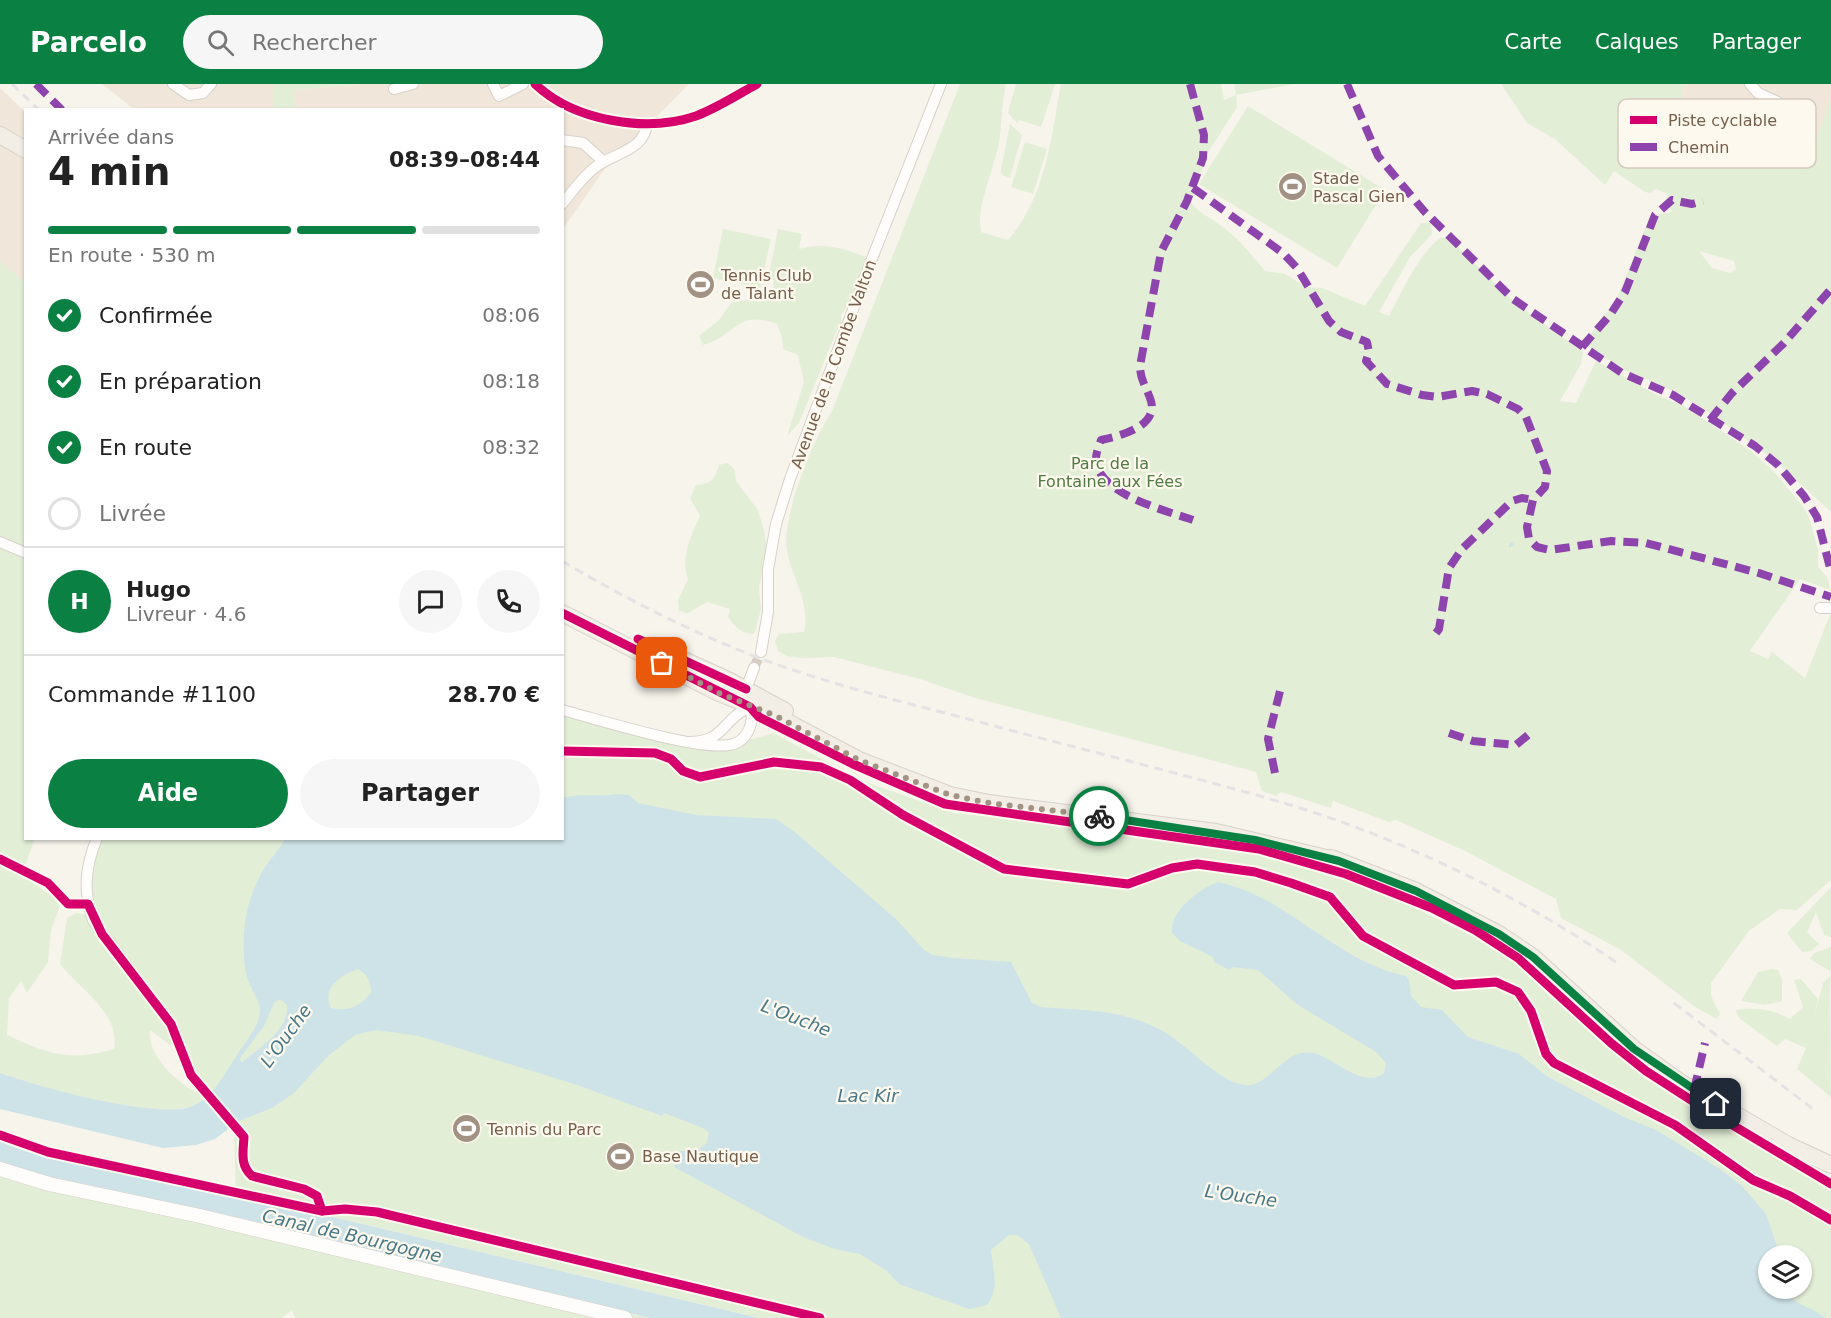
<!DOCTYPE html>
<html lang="fr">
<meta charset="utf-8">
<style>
:root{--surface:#fff;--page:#f6f6f6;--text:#222;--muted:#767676;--line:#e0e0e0;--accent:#0b8043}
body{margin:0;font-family:"DejaVu Sans",sans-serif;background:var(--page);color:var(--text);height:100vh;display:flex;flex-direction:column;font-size:22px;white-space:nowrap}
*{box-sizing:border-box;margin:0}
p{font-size:20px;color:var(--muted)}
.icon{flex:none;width:33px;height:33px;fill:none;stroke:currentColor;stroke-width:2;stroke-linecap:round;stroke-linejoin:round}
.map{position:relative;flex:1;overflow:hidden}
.sheet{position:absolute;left:24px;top:24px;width:540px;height:732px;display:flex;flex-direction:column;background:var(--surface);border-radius:0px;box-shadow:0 2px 4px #0004}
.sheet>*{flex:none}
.controls{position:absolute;left:1758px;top:1161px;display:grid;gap:12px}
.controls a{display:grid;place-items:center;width:54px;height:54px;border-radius:50%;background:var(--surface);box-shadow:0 2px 4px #0004;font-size:30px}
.pin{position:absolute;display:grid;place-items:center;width:51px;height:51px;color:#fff;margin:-26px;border-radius:12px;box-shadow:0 3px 9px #0006}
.courier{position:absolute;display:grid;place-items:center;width:60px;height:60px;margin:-30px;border:4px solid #0b8043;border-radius:50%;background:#fff;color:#222;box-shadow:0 2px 8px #0007}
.overview em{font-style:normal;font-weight:800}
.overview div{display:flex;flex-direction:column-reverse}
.overview{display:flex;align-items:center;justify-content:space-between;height:102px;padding:0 24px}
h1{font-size:39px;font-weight:800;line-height:45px}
.bar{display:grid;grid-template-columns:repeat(4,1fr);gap:9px 6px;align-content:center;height:72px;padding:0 24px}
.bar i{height:8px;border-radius:4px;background:var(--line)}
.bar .current{background:var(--accent)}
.bar p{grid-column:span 4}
.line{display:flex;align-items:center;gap:15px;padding:0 24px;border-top:2px solid var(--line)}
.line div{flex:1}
.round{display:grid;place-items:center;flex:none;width:63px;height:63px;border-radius:32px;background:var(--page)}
ol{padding:0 24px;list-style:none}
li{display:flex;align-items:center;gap:18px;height:66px}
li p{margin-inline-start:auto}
li .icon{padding:6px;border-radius:50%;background:var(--accent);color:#fff;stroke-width:4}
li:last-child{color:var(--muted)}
li i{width:33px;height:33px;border:3px solid var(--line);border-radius:50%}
.action{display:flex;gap:12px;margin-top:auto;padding:12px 24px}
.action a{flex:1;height:69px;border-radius:36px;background:var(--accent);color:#fff;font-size:24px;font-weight:800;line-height:69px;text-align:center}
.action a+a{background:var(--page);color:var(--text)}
header{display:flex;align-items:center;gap:36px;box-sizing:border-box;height:84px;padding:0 30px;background:var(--accent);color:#fff}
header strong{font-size:28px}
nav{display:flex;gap:33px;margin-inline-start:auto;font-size:21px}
.search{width:420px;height:54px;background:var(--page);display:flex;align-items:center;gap:15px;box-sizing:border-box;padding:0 21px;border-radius:33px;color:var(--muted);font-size:22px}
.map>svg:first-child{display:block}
</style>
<header>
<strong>Parcelo</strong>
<div class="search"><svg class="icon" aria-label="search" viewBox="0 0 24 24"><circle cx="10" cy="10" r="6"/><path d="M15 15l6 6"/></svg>Rechercher</div>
<nav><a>Carte</a><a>Calques</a><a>Partager</a></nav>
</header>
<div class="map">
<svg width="1831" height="1234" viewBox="0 0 1831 1234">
<rect width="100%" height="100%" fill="#f7f4ec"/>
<g fill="#f0e7da">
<path d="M102,0h171l1,16 -1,9h-139z"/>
<path d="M362,0h327l-85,86 -41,59 -1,-119 -267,-1 -1,-19z"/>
<path d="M1685,0h146v15l-20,58 -132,-45z"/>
<path d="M0,4l25,24v171l-25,-22z"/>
</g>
<g fill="#e3eed7" fill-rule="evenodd">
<path d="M273,0h89l-68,6 1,19 -22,1z"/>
<path d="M960,0h46c-4,18 -4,34 -6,51 -3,29 -25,71 -19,97l27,8c38,-43 43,-102 53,-156h160l3,16 12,-5 -2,-11h61l-59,11 1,12 -30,47 -16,49c9,10 16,13 26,20 19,12 34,31 48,48l20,3 21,13 16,1 43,18 56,-83h10l1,11 -22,23 -31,55 10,4c12,-23 31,-65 53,-79l9,3 62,61 70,51 -2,12 -21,37 16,2 20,-42 61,34 27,11 67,45 24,22 27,32 7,12 9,33v17l9,10 3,13 -30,-11 -50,72 18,8 4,-7 33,26 26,-66v268l-34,30 -17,-1 -31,22 -38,52v13l9,18 -3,5 -22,-12 -74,-57 -60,-32 -5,-19 -91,-48 -69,-31 -7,2 -56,-21 -2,7 -50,-16 -5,4 -14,-5 -6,-19 -284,-75 -52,-18 -86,-22 -33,1 -14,-2 -9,-5 -3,-10 4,-7 25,-2c7,-28 -12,-54 -17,-81 -6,-34 26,-111 45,-140z"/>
<path d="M1016,0h39l-14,43 -22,-7 -2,3 -9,-10z"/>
<path d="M1501,0h184l-6,28 131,45 21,-58v413l-54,-50 -74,-54 -29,-17 -50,-21 -40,-26 33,-46 33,-82 22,-4 -7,-11 3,-7 -12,-5 -6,4 -5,-1 -31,-21 -9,14 -50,-46 -28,-16zM1699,167l35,10 2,8 -6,4 -18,-5z"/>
<path d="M1248,22l137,84 -48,78 -138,-84z"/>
<path d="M1010,40l12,11 -12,43 -8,-3 -1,-5z"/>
<path d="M1025,58l22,7 -14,45 -22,-7z"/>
<path d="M723,145l48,10 -11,49 -47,-10z"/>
<path d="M778,145l24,5 -3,15c24,-7 44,-1 67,8 -5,22 -10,42 -25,58l1,9 -5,6 -38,93 -12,13 17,-54 -6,-27 -15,-6 -1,-12 -5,-13c-42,-15 -40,12 -74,21l-4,-9 20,-16 12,-17 26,-5 16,-10 1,-8 -6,-1z"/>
<path d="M0,177l25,22 1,555 9,1 -10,27 -16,1 45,30 6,9 -9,24 -3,32 -21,31 -6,-12 -12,17 -2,37c41,19 62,27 107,14 6,-37 -34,-59 -54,-85l7,-46 9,-5 10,2 28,43 55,70 4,12 -3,5 -20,-15c-3,28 31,56 54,67l-29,-73 -78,-103 -8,-40 12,-42 461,-1 1,-124c63,15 146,43 210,19l90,48 91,32 120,13 63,12 118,15 70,19 66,24 101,50 24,16 123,109 39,27 153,91v129h-1071l-524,-124 -2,-62 -38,-27c-44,17 -150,-16 -196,-32zM1768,1172h34v32h-34z"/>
<path d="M728,379l7,7 1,11 22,29 6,20 3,20 -8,37 2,23 -7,24c-14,-1 -18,-6 -26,-17l2,-8 -23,-7 -19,11 -9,-2 -1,-11 10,-21c-8,-23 3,-43 12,-63l-10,-18 6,-13c15,-1 19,-5 23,-20z"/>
<path d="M1831,803v50l-7,-2 -8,-23 -9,20 12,12 -8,7 -9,1 -15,-19z"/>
<path d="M1831,863v25l-21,-13 4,-6z"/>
<path d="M1772,885l6,1 4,9v22l-17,4 -24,-4 17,-29z"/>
<path d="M1831,891l-1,15 1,107 -34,-28 9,-21 -21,-9 -8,7 -38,-28 -3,-8c20,-3 36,-1 54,9l13,-12 -9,-27 7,-1 17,20 -7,29 12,-45z"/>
<path d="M0,1080l650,154h-355l-3,-8 -10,8h-282z"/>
</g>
<g fill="#cee3e7" fill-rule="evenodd">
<path d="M617,710l12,1 9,8 58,12 80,4 20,14 101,87 27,30 9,5 20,3 58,4 21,41 9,4c45,4 76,1 120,23 25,13 57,52 84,55 24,3 39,-38 68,-32 21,4 49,37 71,20l2,-10 -10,-11 -78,-47 -40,-35 -25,-3 -4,3 -15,-8 -1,-5 -33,-16 -8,-8c-3,-22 28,-44 46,-51 69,14 118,80 188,94l3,4 2,16 10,11 21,3 26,27 51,17 29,23 76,40 32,13 64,39 22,17 24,28 14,41 -12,1v32l17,1c10,18 27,17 40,29h-764l-32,-74 -12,-9h-8l-18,15c2,20 9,38 -4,55l-18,4 -70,-25 -12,-13 -27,-17 -25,-5 -30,-11 -131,-71 6,-16h16l11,-8 2,-10 -6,-5 -39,-15 -2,3 -85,-31 -158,-49 -43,-6 -21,5 -27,21 -34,37 -22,15 -33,13 -24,18 -19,6 -33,3 -163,-39v-36c37,13 162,49 195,32 18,-9 29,-30 40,-47 8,-14 25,-31 25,-48 0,-9 -13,-26 -15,-41 -4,-32 0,-65 15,-93 6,-13 18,-24 25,-37l277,-1 1,-40c17,-5 36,-1 54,-4zM358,885c10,6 13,13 13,24 -13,14 -21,19 -40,15 -10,-21 11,-33 27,-39zM280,915l7,6c2,26 -28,43 -46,58l-1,-5 24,-32 10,-23z"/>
<path d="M0,1054l32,11 204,45 523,124h-109l-429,-102 -179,-37 -42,-15z"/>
</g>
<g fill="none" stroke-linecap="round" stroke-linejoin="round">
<path stroke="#cee3e7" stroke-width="3" d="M1510,462l2,-2"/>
<path stroke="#d6cec4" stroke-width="10" stroke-dasharray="10 5" stroke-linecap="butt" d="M754,584l7,-16"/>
<defs>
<g id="minor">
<path d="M173,0l16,11 14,-2 8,-9"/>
<path d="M493,0l6,12 24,-12"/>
<path d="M535,0c39,37 111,49 161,32 21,-8 41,-21 61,-32"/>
<path d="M1750,0l8,9 20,9"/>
<path d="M394,5l19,-5"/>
<path d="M562,56l21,3 20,18"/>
<path d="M562,120c10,-12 19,-25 31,-35 18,-16 52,-17 54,-46"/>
<path d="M0,458l26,11"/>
<path d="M1820,524h11"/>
<path d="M761,568l7,-40v-43l8,-45 14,-45 83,-223 68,-172"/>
<path d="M746,605l8,-21"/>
<path d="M562,626c39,10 132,40 167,35 19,-3 26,-23 21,-38 -29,13 -24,34 -60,35"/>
<path d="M97,754c-12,29 -14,54 -4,82l78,104 20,51 12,15"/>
</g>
<path id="tertiary" d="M0,1085l49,15 151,32 425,102"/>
<g id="primary">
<path d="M0,51l26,15"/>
<path d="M562,529l157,80 55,22 85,45 91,35 39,8 227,29 123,29"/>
<path d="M657,564l71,32 57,31"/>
<path d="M1331,774l85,33 83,43 34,23 101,92 46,33 108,63 43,20"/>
</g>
</defs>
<use href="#minor" stroke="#d7d1ca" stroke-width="12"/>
<use href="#tertiary" stroke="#d7d1ca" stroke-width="15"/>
<use href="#primary" stroke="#d8d1ca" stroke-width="18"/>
<use href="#minor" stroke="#fefdfc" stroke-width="10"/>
<use href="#tertiary" stroke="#fefdfc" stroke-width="14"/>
<use href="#primary" stroke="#f2eee6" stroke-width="16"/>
<g stroke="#e5e2e5" stroke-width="3" stroke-dasharray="9 6" stroke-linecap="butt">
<path d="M12,0l27,26"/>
<path d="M562,477c66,39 133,73 205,100 61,22 123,38 186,54 104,28 210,54 314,83 123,35 243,92 349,164"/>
<path d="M1674,919l143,109"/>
</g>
<g stroke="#8e44ad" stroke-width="8" stroke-dasharray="15 8" stroke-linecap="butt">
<path d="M36,0l26,26"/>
<path d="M1190,0l14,51 -1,23 -16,43 -26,51 -21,114c0,14 7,22 11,35 7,26 -32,35 -50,39 -2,6 -5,13 -5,18 -1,36 72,53 97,62"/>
<path d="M1347,0l31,72 46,55 89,88 109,74 51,22 82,51 23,19 26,31 13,21 14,55"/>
<path d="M1193,104l90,65 14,15 32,53 12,11 26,10 2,10 -3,9 21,23 35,11 15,2 35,-6 15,3 31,15 8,8 21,54 -2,16 -12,13 -6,27 2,12 8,8 13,3 61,-9 35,2 113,30 72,24"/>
<path d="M1582,263l28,-32 15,-23 30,-77 17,-15 20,4 11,-3"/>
<path d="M1710,336l22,-27 52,-50 47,-54"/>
<path d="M1436,549l3,-4 10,-61 13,-19 50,-48 10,-3 11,2"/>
<path d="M1449,649l24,8 43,4 12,-10"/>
<path d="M1275,689l-7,-34 13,-52"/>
<path d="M1694,1006l11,-47"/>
</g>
<defs>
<g id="cycleway">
<path d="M535,0c39,37 111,49 161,32 21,-8 41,-21 61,-32"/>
<path d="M562,529l188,94 9,10 94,47 92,40 314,45 87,25 86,34 43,22 43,28 93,85 35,28 48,31 137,82"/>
<path d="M638,555l108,50"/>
<path d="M562,667l93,2 16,6 12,12 17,6 74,-15 47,5 29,13 53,35 101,54 124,15 44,-16 25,-4 58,8 36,11 39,14 33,39 91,49 42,-3 22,10 13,19 15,43 8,9 121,62 78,55 37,16 41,24"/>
<path d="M0,775l48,24 20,21h20l14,30 69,90 20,51 53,62c-1,16 -4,28 8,39l52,13 13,7 5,15"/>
<path d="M0,1051l48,17 274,59 23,-2 32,3 443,106"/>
</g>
</defs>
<use href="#cycleway" stroke="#fef9ee" stroke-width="13"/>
<use href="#cycleway" stroke="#d6006c" stroke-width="9"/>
</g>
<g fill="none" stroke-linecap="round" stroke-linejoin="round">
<path stroke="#a29284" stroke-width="6" stroke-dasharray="0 10.8" d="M662,579l59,31 53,21 85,45 91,35 39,8 110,13"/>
<path stroke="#0b8043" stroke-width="8" d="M1099,732l156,24 84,21 77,30 83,43 34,23 101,92 82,55"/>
</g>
<defs>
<symbol id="stadium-disc" viewBox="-11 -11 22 22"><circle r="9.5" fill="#a29284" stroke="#fef9ee"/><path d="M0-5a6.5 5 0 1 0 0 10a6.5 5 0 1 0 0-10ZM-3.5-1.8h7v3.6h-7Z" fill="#fff"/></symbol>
</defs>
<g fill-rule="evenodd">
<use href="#stadium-disc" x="1276" y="86" width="33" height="33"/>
<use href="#stadium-disc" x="684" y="184" width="33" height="33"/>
<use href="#stadium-disc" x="450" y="1028" width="33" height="33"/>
<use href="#stadium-disc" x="604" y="1056" width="33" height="33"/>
</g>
<g text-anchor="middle" stroke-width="4.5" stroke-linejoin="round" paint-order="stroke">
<g font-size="16" fill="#755e4c" stroke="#fef9ee" text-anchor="start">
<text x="1313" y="100">Stade<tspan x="1313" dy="18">Pascal Gien</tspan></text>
<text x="721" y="197">Tennis Club<tspan x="721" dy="18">de Talant</tspan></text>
<text x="487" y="1051">Tennis du Parc</text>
<text x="642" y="1078">Base Nautique</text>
</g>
<g font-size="16" fill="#755e4c" stroke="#fef9ee">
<text transform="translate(833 280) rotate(-70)" y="6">Avenue de la Combe Valton</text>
</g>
<g font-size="16" fill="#517a44" stroke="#fef9ee">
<text x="1110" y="385">Parc de la<tspan x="1110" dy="18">Fontaine aux Fées</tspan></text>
</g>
<g font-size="18" font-style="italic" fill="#477988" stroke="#fef9ee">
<text transform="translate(796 934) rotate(21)" y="6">L'Ouche</text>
<text transform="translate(286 952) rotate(-54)" y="6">L'Ouche</text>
<text x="868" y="1018">Lac Kir</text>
<text transform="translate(1241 1112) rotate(8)" y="6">L'Ouche</text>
<text transform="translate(352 1152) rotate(13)" y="6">Canal de Bourgogne</text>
</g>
</g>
<rect x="1618" y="15" width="198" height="69" rx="9" fill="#fef9ee" stroke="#d5cabd" stroke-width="1.5"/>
<rect x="1630" y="32" width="27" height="8" fill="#d6006c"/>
<rect x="1630" y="59" width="27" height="8" fill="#8e44ad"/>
<g font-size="16" fill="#755e4c">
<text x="1668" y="42">Piste cyclable</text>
<text x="1668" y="69">Chemin</text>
</g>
</svg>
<div class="controls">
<a><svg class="icon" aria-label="layers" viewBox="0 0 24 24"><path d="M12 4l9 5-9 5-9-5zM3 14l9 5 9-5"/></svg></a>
</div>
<div class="pin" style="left:662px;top:579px;background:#ea580c"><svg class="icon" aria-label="bag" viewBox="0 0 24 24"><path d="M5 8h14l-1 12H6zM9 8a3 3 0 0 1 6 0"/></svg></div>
<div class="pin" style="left:1716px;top:1020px;background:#1f2937"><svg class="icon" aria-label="home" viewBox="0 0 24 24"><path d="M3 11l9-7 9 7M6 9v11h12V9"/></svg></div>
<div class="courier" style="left:1099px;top:732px"><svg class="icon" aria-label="bike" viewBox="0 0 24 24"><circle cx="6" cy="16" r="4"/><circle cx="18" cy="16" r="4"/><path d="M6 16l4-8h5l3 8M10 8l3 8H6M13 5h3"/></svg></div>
<section class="sheet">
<div class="overview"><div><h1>4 min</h1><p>Arrivée dans</p></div><em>08:39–08:44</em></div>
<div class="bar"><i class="current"></i><i class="current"></i><i class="current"></i><i></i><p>En route · 530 m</p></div>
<ol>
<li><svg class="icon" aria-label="check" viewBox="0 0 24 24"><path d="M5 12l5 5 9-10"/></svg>Confirmée<p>08:06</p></li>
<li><svg class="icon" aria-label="check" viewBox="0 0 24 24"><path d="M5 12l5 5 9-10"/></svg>En préparation<p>08:18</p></li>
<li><svg class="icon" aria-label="check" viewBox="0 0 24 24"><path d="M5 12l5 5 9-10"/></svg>En route<p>08:32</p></li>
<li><i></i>Livrée</li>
</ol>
<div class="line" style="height:108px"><b class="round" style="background:var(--accent);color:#fff">H</b><div><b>Hugo</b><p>Livreur · 4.6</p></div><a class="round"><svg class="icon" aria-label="chat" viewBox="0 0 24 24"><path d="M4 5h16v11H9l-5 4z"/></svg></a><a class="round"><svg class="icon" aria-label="phone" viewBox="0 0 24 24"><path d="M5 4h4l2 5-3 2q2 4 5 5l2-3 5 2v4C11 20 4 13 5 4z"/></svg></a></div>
<div class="line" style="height:78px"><div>Commande #1100</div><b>28.70 €</b></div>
<div class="action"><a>Aide</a><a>Partager</a></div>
</section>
</div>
